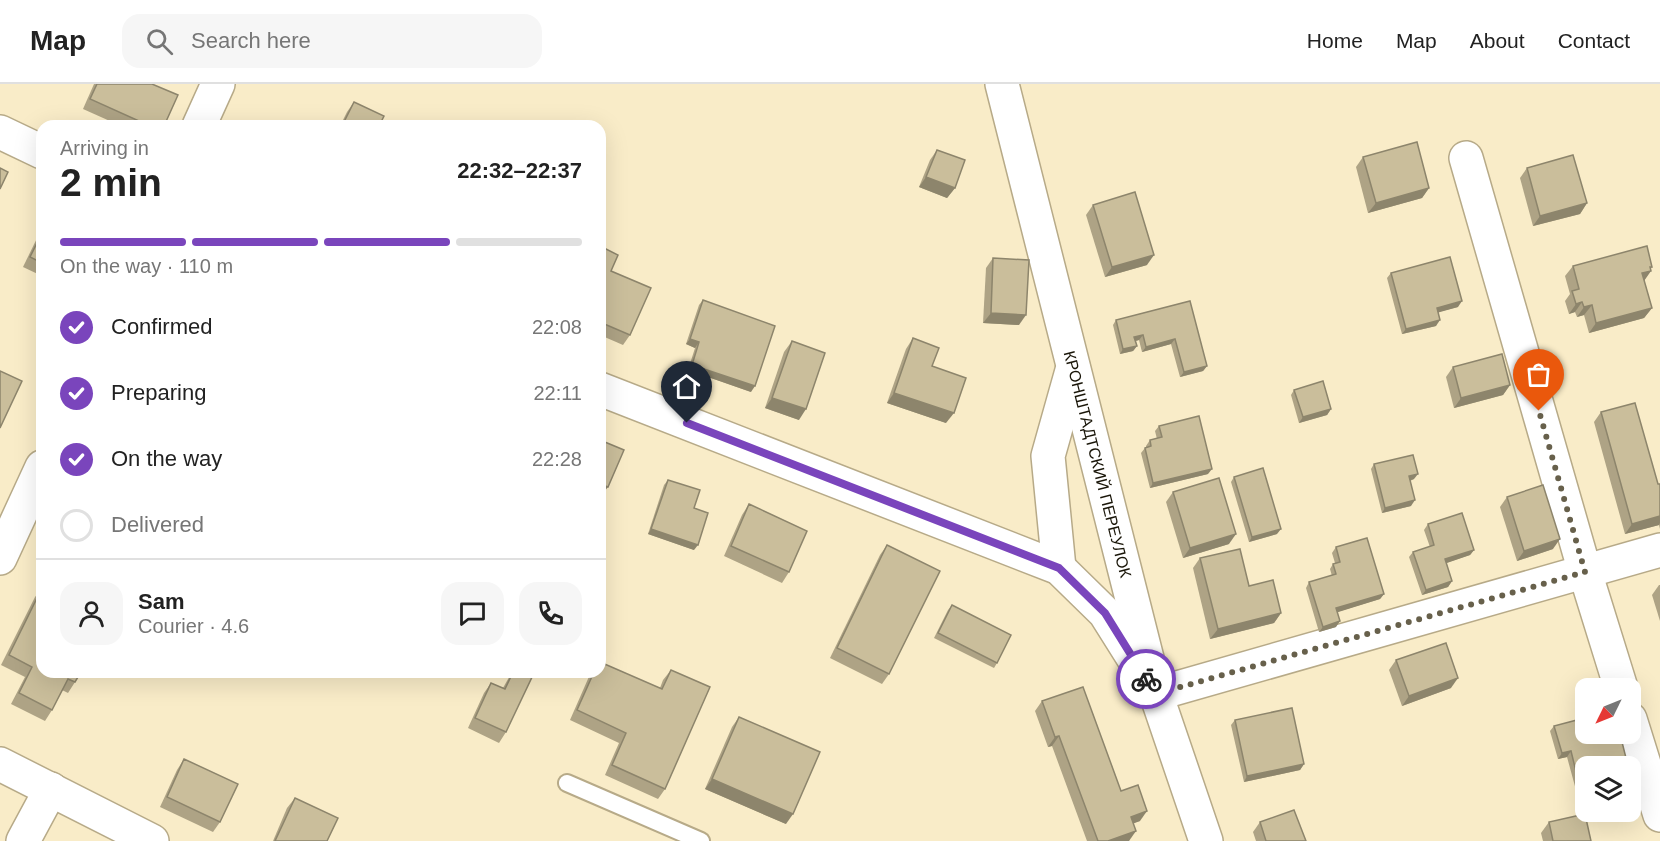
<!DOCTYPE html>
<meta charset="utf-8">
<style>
:root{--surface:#fff;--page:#f6f6f6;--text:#222;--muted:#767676;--line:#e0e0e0;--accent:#7a45bc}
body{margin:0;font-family:Arial,sans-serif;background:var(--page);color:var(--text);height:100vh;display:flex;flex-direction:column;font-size:22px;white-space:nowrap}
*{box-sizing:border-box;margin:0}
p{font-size:20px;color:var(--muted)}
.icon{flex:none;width:33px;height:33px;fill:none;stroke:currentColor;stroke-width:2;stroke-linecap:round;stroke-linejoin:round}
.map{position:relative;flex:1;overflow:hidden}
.drawer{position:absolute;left:36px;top:36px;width:570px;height:558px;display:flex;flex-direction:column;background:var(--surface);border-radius:18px;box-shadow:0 6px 24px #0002}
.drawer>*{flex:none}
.needle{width:39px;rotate:227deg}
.fabs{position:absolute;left:1575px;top:594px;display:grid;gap:12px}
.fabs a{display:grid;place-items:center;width:66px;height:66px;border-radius:12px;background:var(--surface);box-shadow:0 6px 24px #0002;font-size:30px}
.pin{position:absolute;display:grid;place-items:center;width:51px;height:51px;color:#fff;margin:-62px -26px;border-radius:50% 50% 50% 0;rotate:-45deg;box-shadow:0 0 6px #0007}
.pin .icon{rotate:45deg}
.courier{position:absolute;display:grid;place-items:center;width:60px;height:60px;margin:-30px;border:4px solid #7a45bc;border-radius:50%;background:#fff;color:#222;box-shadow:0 2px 8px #0007}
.head em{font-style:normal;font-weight:700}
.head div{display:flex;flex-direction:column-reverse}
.head{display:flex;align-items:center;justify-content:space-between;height:102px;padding:0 24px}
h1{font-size:39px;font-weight:700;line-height:45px}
.bar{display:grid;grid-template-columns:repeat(4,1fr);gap:9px 6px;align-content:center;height:72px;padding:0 24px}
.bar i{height:8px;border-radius:4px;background:var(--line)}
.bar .selected{background:var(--accent)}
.bar p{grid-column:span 4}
.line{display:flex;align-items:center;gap:15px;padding:0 24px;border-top:2px solid var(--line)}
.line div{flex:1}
.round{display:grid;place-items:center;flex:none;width:63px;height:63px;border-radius:18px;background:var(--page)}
ol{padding:0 24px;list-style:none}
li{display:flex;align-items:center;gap:18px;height:66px}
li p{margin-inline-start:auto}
li .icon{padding:6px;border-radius:50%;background:var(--accent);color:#fff;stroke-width:4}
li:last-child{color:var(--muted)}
li i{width:33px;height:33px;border:3px solid var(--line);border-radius:50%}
header{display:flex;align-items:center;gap:36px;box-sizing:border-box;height:84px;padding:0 30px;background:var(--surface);border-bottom:2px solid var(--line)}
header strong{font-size:28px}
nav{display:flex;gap:33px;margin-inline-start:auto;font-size:21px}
.search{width:420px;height:54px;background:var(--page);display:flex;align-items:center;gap:15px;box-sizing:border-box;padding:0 21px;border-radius:18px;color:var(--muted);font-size:22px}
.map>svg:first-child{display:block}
</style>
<header>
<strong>Map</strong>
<div class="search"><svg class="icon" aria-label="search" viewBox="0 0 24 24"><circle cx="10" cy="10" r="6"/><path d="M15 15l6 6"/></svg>Search here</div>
<nav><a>Home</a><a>Map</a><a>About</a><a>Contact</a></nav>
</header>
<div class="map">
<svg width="1660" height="757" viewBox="0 0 1660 757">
<rect width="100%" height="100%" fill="#f9ecc8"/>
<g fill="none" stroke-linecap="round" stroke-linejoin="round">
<defs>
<path id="service" d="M567,699l134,58"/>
<g id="minor">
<path id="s1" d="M1002,0l154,610 504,-144"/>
<path d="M199,42l19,-42"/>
<path d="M1466,74l119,414 36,116"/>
<path d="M0,474l42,-91"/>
<path d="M1059,484l-11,-112 25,-89"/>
<path d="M1630,635l30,96"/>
<path d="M0,680l152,77"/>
<path d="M23,757l28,-52"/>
</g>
<g id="tertiary">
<path d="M0,48l42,20"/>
<path d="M600,305l459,179 46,45 51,81 50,147"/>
</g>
</defs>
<use href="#service" stroke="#b7aa88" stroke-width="20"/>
<use href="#minor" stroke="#b7aa88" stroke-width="36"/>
<use href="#tertiary" stroke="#b7aa88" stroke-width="36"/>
<use href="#service" stroke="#fff" stroke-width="16"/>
<use href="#minor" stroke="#fff" stroke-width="33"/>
<use href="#tertiary" stroke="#fff" stroke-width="33"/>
</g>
<g fill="#aea385">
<path d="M94,0h58l12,42h-43l-38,-17z"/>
<path d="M354,18l25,24h-39l7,-14z"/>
<path d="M937,66l18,38 -8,10 -28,-11 11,-27z"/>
<path d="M1363,73l66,31 -7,10 -54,15 -12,-46z"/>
<path d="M1527,84l60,35 -7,11 -47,12 -13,-48z"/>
<path d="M1093,121l54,60 -42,12 -19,-62z"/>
<path d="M42,144v48l-19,-9z"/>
<path d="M604,164l26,87 -7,10 -23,-10v-81z"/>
<path d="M993,174l26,67 -36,-2 3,-55z"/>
<path d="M1573,182l77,3 -6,12 8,27 -8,10 -55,15 -5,-18 -7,2 -2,-5 -6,2 -4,-13 5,-7 -5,-18z"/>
<path d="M1391,189l67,34 -20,5 -2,14 -34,8 -15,-56z"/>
<path d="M703,216l48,92 -63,-22 7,-22 -9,-4 13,-39z"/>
<path d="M1190,217l17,65 -4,5 -23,6 -9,-33 -29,8 -3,-12 -3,1 1,5 -4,5 -13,3 -7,-29 3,-5z"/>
<path d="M913,254l19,28 14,57 -59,-20 19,-54z"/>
<path d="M792,257l7,79 -34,-12 19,-56z"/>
<path d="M1453,283l57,18 -7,10 -49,13 -8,-31z"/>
<path d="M1294,306l37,19 -4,6 -28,8 -8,-28z"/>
<path d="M1601,328l57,72h2v45l-1,-4 -34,9 -31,-112z"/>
<path d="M1159,342l49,48 -58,14 -9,-35 4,-5 1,-1v-1l4,-6 7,-1 -2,-8z"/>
<path d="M1374,380l40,15 -4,2 1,25 -29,7 -11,-44z"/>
<path d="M1234,393l43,57 -28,8 -18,-60z"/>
<path d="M668,396l26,28v42l-46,-16 16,-49z"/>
<path d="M1173,408l56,52 -46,14 -17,-56z"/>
<path d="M1507,413l46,52 -36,12 -17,-54z"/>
<path d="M749,420l40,68 -7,11 -58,-27 18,-41z"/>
<path d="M1428,440l46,26 -4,5 -24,8 6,18 -4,6 -26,8 -13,-38 4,-5 17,-5 -6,-17z"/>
<path d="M887,461l2,129 -7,10 -52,-26 50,-103z"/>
<path d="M1336,463l48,47 -4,5 -43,13 -1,15 -17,5 -13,-44 3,-6 23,-6 -2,-7 3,-5 2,-1 -3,-10z"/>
<path d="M1200,474l49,28 32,27 -7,10 -64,16 -17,-71z"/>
<path d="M1659,501h1v36l-8,-26z"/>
<path d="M42,504v84h39l-6,10 -7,11 -6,-3 -10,20 -7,11 -34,-17 14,-27 -24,-12 34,-68z"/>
<path d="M952,521l45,58 -3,5 -60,-30 14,-28z"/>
<path d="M1396,576l55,28 -49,18 -13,-36z"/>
<path d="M671,586l-6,119 -7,10 -53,-24 14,-32 -49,-23 21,-48h9l60,16 3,-8z"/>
<path d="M512,588h15l-21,60 -7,11 -31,-15 16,-35 7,-10 12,5z"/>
<path d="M1042,617l79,90 19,30 -7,2 -4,18h-42l-35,-95 -4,1 -13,-36z"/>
<path d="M739,633l47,107 -81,-35 27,-62z"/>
<path d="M1235,636l69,44 -4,6 -56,12 -13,-57z"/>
<path d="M1554,642l27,10 46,26 -3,4h-38v34l-7,1 -12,-44 -9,2 -8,-28z"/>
<path d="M184,675l36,63 -7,10 -53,-25 17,-37z"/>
<path d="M295,714l32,43h-54l14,-33z"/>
<path d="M1260,738l46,19h-50l-3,-9z"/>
<path d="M1549,738l42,19h-48l-2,-8z"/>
</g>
<g fill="#8d856c">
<path d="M926,93l29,11 -8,10 -28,-11z"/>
<path d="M1429,104l-7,10 -54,15 8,-10z"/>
<path d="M1587,119l-7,11 -47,12 7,-10z"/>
<path d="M1154,171l-7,10 -42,12 7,-10z"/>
<path d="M1650,183h2l-4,5 3,-1 -7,10 -2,-8z"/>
<path d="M1462,217l-4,6 -25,7 4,-6z"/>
<path d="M1582,218l-7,10 -6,2 7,-10z"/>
<path d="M1592,221l-8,10 -7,2 7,-10z"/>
<path d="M1652,224l-8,10 -55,15 7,-10z"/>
<path d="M991,229l35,2 -7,10 -36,-2z"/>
<path d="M1440,236l-4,6 -34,8 4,-5z"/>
<path d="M1143,251l-4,5 -8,2 3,-5z"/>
<path d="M690,255l9,3 -4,6 -9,-4z"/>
<path d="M1175,255l-4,5 -29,8 4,-5z"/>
<path d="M1137,262l-4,5 -13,3 3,-5z"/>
<path d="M692,281l63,21 -4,6 -63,-22z"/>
<path d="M1207,282l-4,5 -23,6 4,-5z"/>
<path d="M1510,301l-7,10 -49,13 7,-10z"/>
<path d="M894,309l60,20 -8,10 -59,-20z"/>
<path d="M772,314l34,11 -7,11 -34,-12z"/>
<path d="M1331,325l-4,6 -28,8 4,-6z"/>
<path d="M1212,385l-4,5 -58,14 3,-5z"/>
<path d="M1418,390l-4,5 -9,3 4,-6z"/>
<path d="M600,400l8,3 -4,5 -4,-2z"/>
<path d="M1415,416l-4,6 -29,7 3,-5z"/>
<path d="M1660,432v7l-1,2 -34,9 7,-10z"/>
<path d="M651,445l47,16 -4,5 -46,-16z"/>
<path d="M1281,445l-4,5 -28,8 3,-5z"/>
<path d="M1236,450l-7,10 -46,14 7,-10z"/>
<path d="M1560,455l-7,10 -36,12 7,-10z"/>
<path d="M1474,466l-4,5 -29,10 4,-6z"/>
<path d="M1452,497l-4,6 -26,8 4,-5z"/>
<path d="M1384,510l-4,5 -48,15 4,-6z"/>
<path d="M1281,529l-7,10 -64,16 8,-10z"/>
<path d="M1340,537l-4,6 -17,5 4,-5z"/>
<path d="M1458,594l-7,10 -49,18 7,-10z"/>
<path d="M1059,652l-7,10 -4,1 7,-10z"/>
<path d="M1571,667l-4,6 -9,2 4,-6z"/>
<path d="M1627,678l-3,4h-6l2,-2z"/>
<path d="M1304,680l-4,6 -56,12 3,-6z"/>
<path d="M712,695l81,35 -7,10 -81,-35z"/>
<path d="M1586,711v5l-7,1 3,-5z"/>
<path d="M1147,727l-7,10 -16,6 7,-10z"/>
<path d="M1136,747l-7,10h-21z"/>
</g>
<g fill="#cabe9b" stroke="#8d856c" stroke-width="1.5">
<path d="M97,0h55l26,11 -14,31h-14l-60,-27z"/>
<path d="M354,18l30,14 -5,10h-37z"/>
<path d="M1417,58l12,46 -53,15 -13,-46z"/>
<path d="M937,66l28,10 -10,28 -29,-11z"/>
<path d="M1573,71l14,48 -47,13 -13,-48z"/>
<path d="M0,84l8,4 -8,17z"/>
<path d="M1135,108l19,63 -42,12 -19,-62z"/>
<path d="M42,149v30l-12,-6z"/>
<path d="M1647,162l5,21h-2l1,4 -9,2 10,35 -56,15 -4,-18 -8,2 -2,-5 -6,2 -4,-13 7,-2 -6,-23z"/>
<path d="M604,164l14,7 -7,16 40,17 -21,47 -28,-12 -2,3v-69z"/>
<path d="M1450,173l12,44 -25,7 3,12 -34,9 -15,-56z"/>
<path d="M993,174l36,2 -3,55 -35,-2z"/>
<path d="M703,216l72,26 -20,60 -63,-21 7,-23 -9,-3z"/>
<path d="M1190,217l17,65 -23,6 -9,-33 -29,8 -3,-12 -9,2 3,9 -14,3 -7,-29z"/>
<path d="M913,254l26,10 -7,18 34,12 -12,35 -60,-20z"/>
<path d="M792,257l33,12 -19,56 -34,-11z"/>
<path d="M1502,270l8,31 -49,13 -8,-31z"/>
<path d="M0,287l22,10 -22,47z"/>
<path d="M1323,297l8,28 -28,8 -9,-27z"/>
<path d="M1635,319l23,81h2v32l-28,8 -31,-112z"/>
<path d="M1199,332l13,53 -59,14 -8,-35 6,-2 -1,-6 12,-3 -3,-11z"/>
<path d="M600,356l24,10 -16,37 -8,-3z"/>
<path d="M1413,371l5,19 -9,2 6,24 -30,8 -11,-44z"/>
<path d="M1263,384l18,61 -29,8 -18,-60z"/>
<path d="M1219,394l17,56 -46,14 -17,-56z"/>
<path d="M668,396l32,10 -6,18 14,5 -10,32 -47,-16z"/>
<path d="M1543,401l17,54 -36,12 -17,-54z"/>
<path d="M749,420l58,27 -18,41 -58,-26z"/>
<path d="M1462,429l12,37 -29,9 7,22 -26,9 -13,-38 21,-7 -6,-21z"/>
<path d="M1367,454l17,56 -48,14 4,13 -17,6 -14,-45 27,-8 -3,-10 7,-2 -4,-15z"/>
<path d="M887,461l53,26 -51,103 -52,-26z"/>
<path d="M1240,465l9,37 24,-6 8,33 -63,16 -18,-71z"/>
<path d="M42,504v84h39l-6,10 -7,-3 -16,31 -33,-17 13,-26 -23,-12z"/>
<path d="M952,521l59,30 -14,28 -59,-30z"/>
<path d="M1446,559l12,35 -49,18 -13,-36z"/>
<path d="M600,578l62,27 9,-19 39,17 -45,102 -53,-24 14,-32 -49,-23 17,-38h6z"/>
<path d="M513,588h14l6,3 -27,57 -31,-14 16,-35 14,6z"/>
<path d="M1083,603l38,104 17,-6 9,26 -16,6 5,14 -28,10h-10l-39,-105 -4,1 -13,-36z"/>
<path d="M1292,624l12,56 -57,12 -12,-56z"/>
<path d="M739,633l81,35 -27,62 -81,-35z"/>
<path d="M1577,636l4,16 10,-2h29l7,28 -7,2 1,2h-35v29l-4,1 -11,-45 -9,2 -8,-27z"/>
<path d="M184,675l54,25 -18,38 -53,-25z"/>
<path d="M295,714l43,20 -11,23h-52z"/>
<path d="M1294,726l12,31h-40l-6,-19z"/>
<path d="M1585,730l6,27h-38l-4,-19z"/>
</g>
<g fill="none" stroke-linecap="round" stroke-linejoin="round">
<path stroke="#67604b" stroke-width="6" stroke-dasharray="0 10.8" d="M1146,595l10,15 429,-122 -46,-161"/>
<path stroke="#7a45bc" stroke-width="8" d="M687,339l372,145 46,45 41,66"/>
</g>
<g text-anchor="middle" stroke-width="5" stroke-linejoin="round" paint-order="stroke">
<g font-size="16" fill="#191508" stroke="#fffaeb">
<text dy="6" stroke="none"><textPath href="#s1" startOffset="392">КРОНШТАДТСКИЙ ПЕРЕУЛОК</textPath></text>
</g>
</g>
</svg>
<div class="fabs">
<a><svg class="needle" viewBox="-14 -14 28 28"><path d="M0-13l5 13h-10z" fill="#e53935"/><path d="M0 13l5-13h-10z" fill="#767676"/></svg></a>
<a><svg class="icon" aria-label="layers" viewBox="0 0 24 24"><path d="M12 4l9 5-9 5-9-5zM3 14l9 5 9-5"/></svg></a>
</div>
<div class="pin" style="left:1539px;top:327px;background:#ea580c"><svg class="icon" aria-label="bag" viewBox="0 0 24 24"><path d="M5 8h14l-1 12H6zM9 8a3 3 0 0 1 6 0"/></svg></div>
<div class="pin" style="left:687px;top:339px;background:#1f2937"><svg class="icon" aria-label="home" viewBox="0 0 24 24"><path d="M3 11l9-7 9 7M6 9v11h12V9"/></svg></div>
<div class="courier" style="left:1146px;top:595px"><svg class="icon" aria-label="bike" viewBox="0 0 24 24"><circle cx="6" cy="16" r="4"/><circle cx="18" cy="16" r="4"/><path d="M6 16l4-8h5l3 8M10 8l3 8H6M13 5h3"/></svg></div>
<section class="drawer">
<div class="head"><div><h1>2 min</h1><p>Arriving in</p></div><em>22:32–22:37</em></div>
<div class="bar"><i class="selected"></i><i class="selected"></i><i class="selected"></i><i></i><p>On the way · 110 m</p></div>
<ol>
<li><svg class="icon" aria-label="check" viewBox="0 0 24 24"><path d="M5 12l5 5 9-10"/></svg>Confirmed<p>22:08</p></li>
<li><svg class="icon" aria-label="check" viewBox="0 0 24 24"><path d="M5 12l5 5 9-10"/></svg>Preparing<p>22:11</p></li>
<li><svg class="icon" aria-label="check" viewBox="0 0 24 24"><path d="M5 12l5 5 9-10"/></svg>On the way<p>22:28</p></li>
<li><i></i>Delivered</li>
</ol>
<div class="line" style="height:108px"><a class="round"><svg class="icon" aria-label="person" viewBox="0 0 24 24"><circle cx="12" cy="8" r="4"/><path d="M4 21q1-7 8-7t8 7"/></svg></a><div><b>Sam</b><p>Courier · 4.6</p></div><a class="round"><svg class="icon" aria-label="chat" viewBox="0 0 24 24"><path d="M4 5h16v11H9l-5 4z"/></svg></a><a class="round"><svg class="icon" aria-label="phone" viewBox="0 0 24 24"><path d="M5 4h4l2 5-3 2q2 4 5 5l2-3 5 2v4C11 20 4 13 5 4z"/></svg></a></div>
</section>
</div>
